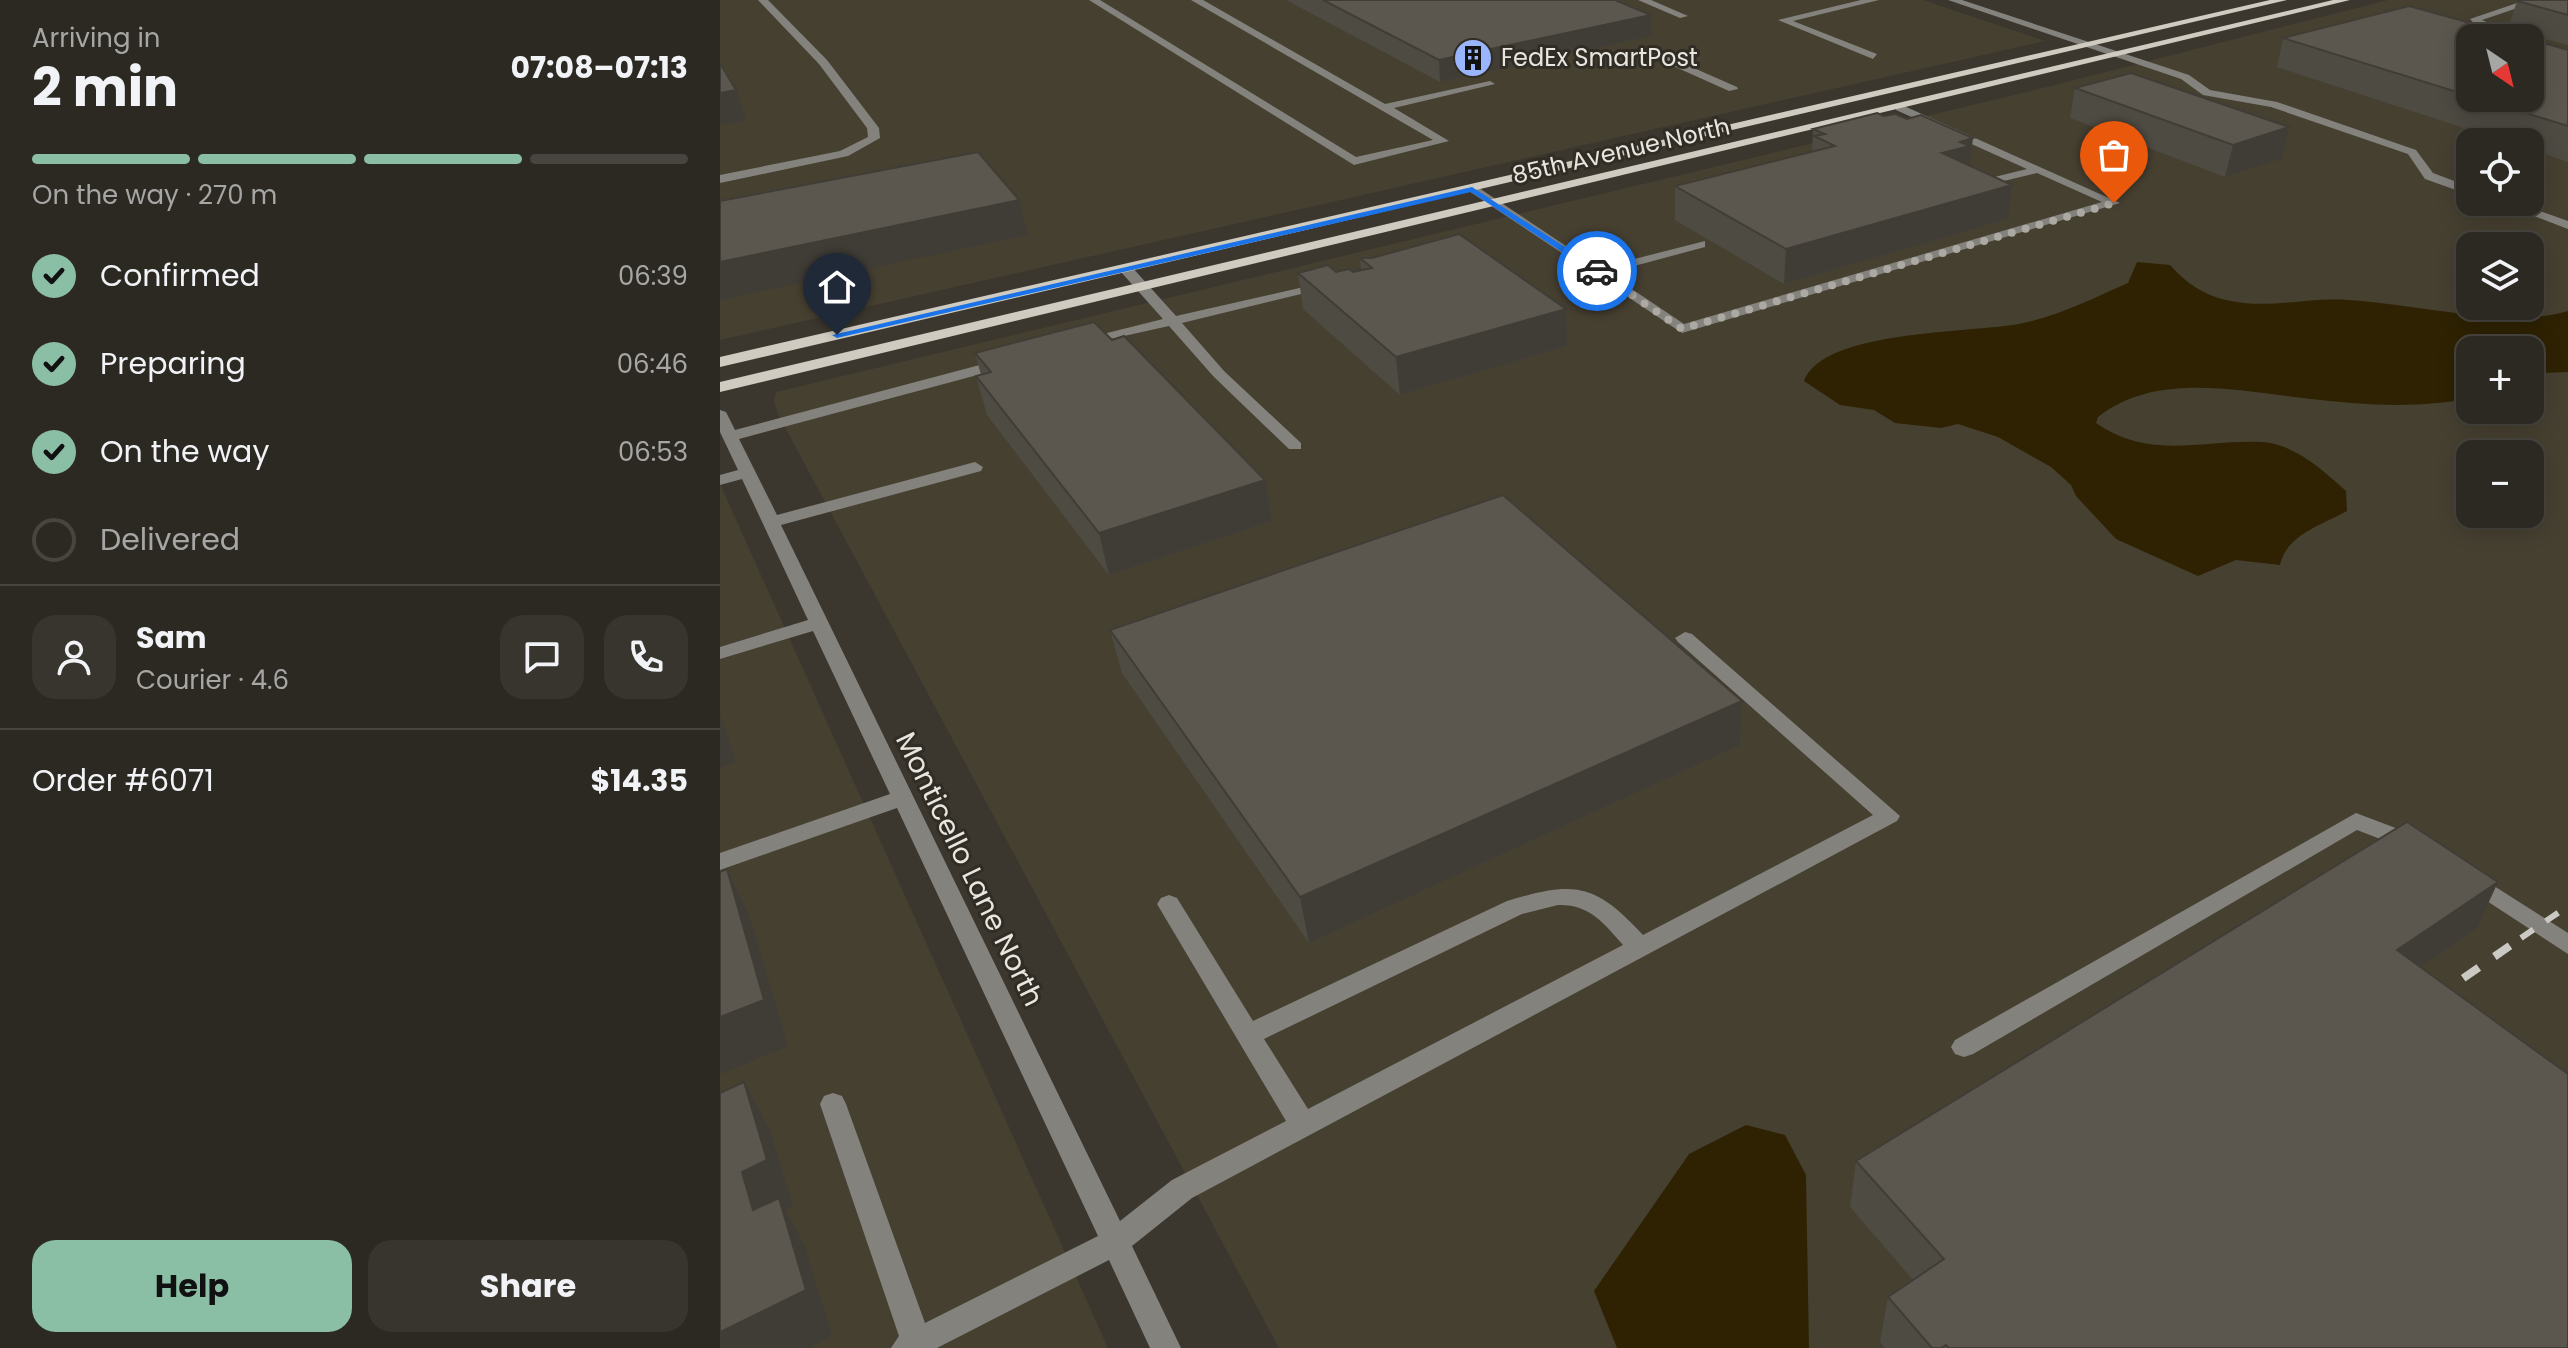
<!DOCTYPE html>
<meta charset="utf-8">
<style>
:root{--surface:#2c2922;--page:#38352f;--text:#f1f3f6;--muted:#a6a6a5;--line:#484540;--accent:#8abfa5}
body{margin:0;font-family:Poppins,sans-serif;background:var(--page);color:var(--text);height:100vh;display:flex;flex-direction:column;font-size:30px;white-space:nowrap}
*{box-sizing:border-box;margin:0}
p{font-size:26px;color:var(--muted)}
.icon{flex:none;width:44px;height:44px;fill:none;stroke:currentColor;stroke-width:2;stroke-linecap:round;stroke-linejoin:round}
.map{position:relative;flex:1;overflow:hidden}
.panel{display:flex;flex-direction:column;background:var(--surface);width:720px}
.panel>*{flex:none}
.needle{width:52px;rotate:145deg}
.tools{position:absolute;left:1736px;top:24px;display:grid;gap:16px}
.tools a{display:grid;place-items:center;width:88px;height:88px;border-radius:16px;background:var(--surface);box-shadow:0 4px 20px #0003,0 0 0 2px var(--line);font-size:40px}
.pin{position:absolute;display:grid;place-items:center;width:68px;height:68px;color:#fff;margin:-82px -34px;border-radius:50% 50% 50% 0;rotate:-45deg;box-shadow:0 0 8px #0007}
.pin .icon{rotate:45deg}
.courier{position:absolute;display:grid;place-items:center;width:80px;height:80px;margin:-40px;border:6px solid #1a73e8;border-radius:50%;background:#fff;color:#222;box-shadow:0 2px 10px #0007}
.summary em{font-style:normal;font-weight:700}
.summary div{display:flex;flex-direction:column-reverse}
.summary{display:flex;align-items:center;justify-content:space-between;height:136px;padding:0 32px}
h1{font-size:52px;font-weight:700;line-height:60px}
.bar{display:grid;grid-template-columns:repeat(4,1fr);gap:12px 8px;align-content:center;height:96px;padding:0 32px}
.bar i{height:10px;border-radius:6px;background:var(--line)}
.bar .active{background:var(--accent)}
.bar p{grid-column:span 4}
.line{display:flex;align-items:center;gap:20px;padding:0 32px;border-top:2px solid var(--line)}
.line div{flex:1}
.round{display:grid;place-items:center;flex:none;width:84px;height:84px;border-radius:24px;background:var(--page)}
ol{padding:0 32px;list-style:none}
li{display:flex;align-items:center;gap:24px;height:88px}
li p{margin-inline-start:auto}
li .icon{padding:8px;border-radius:50%;background:var(--accent);color:#111;stroke-width:4}
li:last-child{color:var(--muted)}
li i{width:44px;height:44px;border:4px solid var(--line);border-radius:50%}
.button{display:flex;gap:16px;margin-top:auto;padding:16px 32px}
.button a{flex:1;height:92px;border-radius:24px;background:var(--accent);color:#111;font-size:32px;font-weight:700;line-height:92px;text-align:center}
.button a+a{background:var(--page);color:var(--text)}
main{display:flex;flex:1;min-height:0}
.map>svg:first-child{display:block}
</style>
<main>
<section class="panel">
<div class="summary"><div><h1>2 min</h1><p>Arriving in</p></div><em>07:08–07:13</em></div>
<div class="bar"><i class="active"></i><i class="active"></i><i class="active"></i><i></i><p>On the way · 270 m</p></div>
<ol>
<li><svg class="icon" aria-label="check" viewBox="0 0 24 24"><path d="M5 12l5 5 9-10"/></svg>Confirmed<p>06:39</p></li>
<li><svg class="icon" aria-label="check" viewBox="0 0 24 24"><path d="M5 12l5 5 9-10"/></svg>Preparing<p>06:46</p></li>
<li><svg class="icon" aria-label="check" viewBox="0 0 24 24"><path d="M5 12l5 5 9-10"/></svg>On the way<p>06:53</p></li>
<li><i></i>Delivered</li>
</ol>
<div class="line" style="height:144px"><a class="round"><svg class="icon" aria-label="person" viewBox="0 0 24 24"><circle cx="12" cy="8" r="4"/><path d="M4 21q1-7 8-7t8 7"/></svg></a><div><b>Sam</b><p>Courier · 4.6</p></div><a class="round"><svg class="icon" aria-label="chat" viewBox="0 0 24 24"><path d="M4 5h16v11H9l-5 4z"/></svg></a><a class="round"><svg class="icon" aria-label="phone" viewBox="0 0 24 24"><path d="M5 4h4l2 5-3 2q2 4 5 5l2-3 5 2v4C11 20 4 13 5 4z"/></svg></a></div>
<div class="line" style="height:104px"><div>Order #6071</div><b>$14.35</b></div>
<div class="button"><a>Help</a><a>Share</a></div>
</section>
<div class="map">
<svg width="1848" height="1348" viewBox="0 0 1848 1348">
<rect width="100%" height="100%" fill="#3b372e"/>
<g fill="#464031" fill-rule="evenodd">
<path d="M0,0h1203l122,41 -1325,299z"/>
<path d="M1668,0h180v1348h-1289l-500,-932 -5,-13 2,-11 1263,-303zM1750,38h60v60h-60zM1750,142h60v60h-60zM1750,246h60v60h-60zM1750,350h60v60h-60zM1750,454h60v60h-60z"/>
<path d="M0,484l388,864h-388z"/>
</g>
<g fill="#2e2203">
<path d="M1417,262l33,3c17,18 31,29 56,35 42,10 80,-3 122,0 61,3 164,29 220,11v61l-25,1 -13,5v-28h-60v48c-52,11 -106,7 -159,1 -68,-7 -154,-29 -213,18l-2,6c55,38 106,16 167,19 31,2 61,29 83,49l1,20c-25,14 -61,24 -67,54l-44,-5 -38,16 -82,-37 -40,-43 -5,-11 -20,-18 -53,-30 -40,-13 -17,4 -46,-5 -21,-13 -34,-5 -36,-24c19,-51 165,-48 215,-57 37,-7 75,-26 109,-41z"/>
<path d="M1026,1125l39,10 21,40 3,173h-192l-23,-57 95,-137z"/>
</g>
<g fill="none" stroke-linecap="round" stroke-linejoin="round">
<g fill="#84827d" fill-rule="evenodd">
<path d="M38,0h10l59,60 52,68 1,10 -32,18 -128,27v-8l120,-24 28,-14 -1,-9 -48,-64z"/>
<path d="M369,0h11l256,157 77,-17 -242,-140h12l182,104 105,-23 5,3 -101,24 55,33 -95,24z"/>
<path d="M918,0h13l37,16 -8,2z"/>
<path d="M1141,0h18l-86,21 84,33 -4,5 -95,-39z"/>
<path d="M1228,0h14l227,75 21,15 67,12 139,48 17,23 37,14v8l-45,-16 -17,-25 -137,-47 -68,-12 -22,-16z"/>
<path d="M1806,0h15l-59,20 41,18c-19,0 -40,-4 -53,-19z"/>
<path d="M926,47l91,40 1,2 -9,2 -87,-39z"/>
<path d="M1176,106h8l216,97 -438,130 -216,-144 10,-3 123,82 106,-27v6l-97,26 76,51 418,-122 -65,-29 -67,16v-6l57,-14 -131,-59z"/>
<path d="M1777,202h18l53,19v8z"/>
<path d="M401,266h10l45,50 154,-35v6l-148,36 42,48 77,72v6h-12l-75,-72 -45,-51 -90,20v-6l84,-21 -42,-47z"/>
<path d="M286,358l5,2v6l-272,73 38,76 198,-53 8,5 -2,4 -200,54 339,696 52,-41 114,-59 -129,-217 4,-6 8,-3 8,3 76,123 254,-120c67,-20 87,-19 136,34l230,-120 -195,-173 -3,-4 10,-6 7,2 208,182 -3,5 -705,377 -60,48 49,102h-31l-41,-88 -172,88h-46l8,-12 -79,-232 4,-8 9,-3 9,3 4,8 79,219 173,-87 -201,-428 -177,62v-17l170,-59 -77,-163 -93,28v-12l88,-27 -66,-141 -22,6v-10l18,-5 -18,-38v-22l6,2 9,18zM838,905c31,-1 46,18 65,40l-315,164 -44,-70 258,-125z"/>
<path d="M1636,813l66,25 3,6 -3,6 -8,2 -57,-22 -384,224 -9,3 -9,-3 -4,-7 4,-7z"/>
<path d="M1752,872l96,61v21l-104,-68 -4,-6 4,-6z"/>
</g>
<g fill="#cfcbc1" fill-rule="evenodd">
<path d="M1550,0h17l-1567,367v-10z"/>
<path d="M1613,0h17l-1630,392v-10z"/>
</g>
<path stroke="#cbc9c3" stroke-width="6" stroke-dasharray="15 15" stroke-linecap="butt" d="M1801,938l47,-32"/>
<path stroke="#cbc9c3" stroke-width="8" stroke-dasharray="19 19" stroke-linecap="butt" d="M1712,1000l92,-64"/>
</g>
<g fill="#4e4b43">
<path d="M566,0h329l36,36 -211,46z"/>
<path d="M1848,0v45l-60,-16 9,-28z"/>
<path d="M1563,38h187v60h60l38,-48v112l-38,-13v-7h-23l-230,-75z"/>
<path d="M1355,88l207,71 -57,18 -155,-59z"/>
<path d="M1093,129l157,37 38,53 -224,65 -109,-64v-34l137,-34z"/>
<path d="M640,258l207,88 -167,49 -97,-86 -5,-36 55,-1 8,-2z"/>
<path d="M255,353l297,168 -163,54 -122,-160 -11,-39 5,-1z"/>
<path d="M390,630l632,71 -2,44 -431,198 -187,-270z"/>
<path d="M1757,928l-57,39 148,381h-683l-5,-6 8,-45 25,-17 -63,-73 6,-46z"/>
</g>
<g fill="#403d37">
<path d="M931,15v21l-211,46 -1,-22z"/>
<path d="M16,90l10,31 -26,4v-32z"/>
<path d="M1569,127l-7,32 -57,18 8,-32z"/>
<path d="M1253,138l-4,32 -27,-17 18,-11z"/>
<path d="M1292,185l-4,34 -224,65 2,-35z"/>
<path d="M299,200l9,35 -308,65v-38z"/>
<path d="M846,309l1,37 -167,49 -4,-38z"/>
<path d="M545,480l7,41 -163,54 -10,-42z"/>
<path d="M1022,701l-2,44 -431,198 -9,-46z"/>
<path d="M0,714l16,48 -16,6z"/>
<path d="M7,869l22,46 39,131 -68,28v-57z"/>
<path d="M1778,882l-21,46 -100,69 20,-47z"/>
<path d="M24,1082l25,47 24,77 -8,4 19,34 28,92 -24,12h-88v-16l33,-122 -11,-38z"/>
</g>
<g fill="#5b574e" stroke="#403d37" stroke-width="2">
<path d="M603,0h292l36,15 -212,45z"/>
<path d="M1802,0h46v15l-51,-14z"/>
<path d="M1689,6l116,32h-55v58l-187,-58z"/>
<path d="M1810,39l38,11v76l-91,-28h53z"/>
<path d="M0,63l16,27 -16,3z"/>
<path d="M1411,73l158,54 -56,18 -158,-57z"/>
<path d="M1157,113l7,3 11,-2 12,5 14,-4 52,23 -13,4 10,4 -28,7 70,32 -226,64 -111,-63 160,-40 -21,-10 11,-2 -12,-5z"/>
<path d="M258,152l41,48 -299,62v-61z"/>
<path d="M739,234l107,75 -170,48 -98,-84 30,-8 8,7 13,-3 4,3 19,-4 -12,-10h12z"/>
<path d="M374,322l18,18 12,-4 141,144 -166,53 -123,-157 15,-4 -16,-19z"/>
<path d="M783,495l239,206 -442,196 -190,-267z"/>
<path d="M1687,822l91,60 -101,68 171,124v274h-619l-3,-3 -5,3h-9l-44,-51 56,-38 -88,-98z"/>
<path d="M7,869l37,131 -44,17v-145z"/>
<path d="M24,1082l23,78 -25,12 11,38 26,-12 27,92 -86,42v-239z"/>
</g>
<path fill="#1a73e8" d="M752,187l130,84 -8,2 -123,-81 -634,146 -5,-3z"/>
<g fill="none" stroke-linecap="round" stroke-linejoin="round">
<path stroke="#aba9a2" stroke-width="8" stroke-dasharray="0 14.4" d="M877,271l85,58 432,-126"/>
</g>
<defs>
<symbol id="building-disc" viewBox="-11 -11 22 22"><circle r="9.5" fill="#99b5fd" stroke="#312d25"/><path d="M-4-6H4V6H1V3H-1V6H-4ZM-2.5-4.3h1.7v1.8h-1.7ZM.8-4.3h1.7v1.8H.8ZM-2.5-1h1.7V.8h-1.7ZM.8-1h1.7V.8H.8Z" fill="#111"/></symbol>
</defs>
<g fill-rule="evenodd">
<use href="#building-disc" x="731" y="36" width="44" height="44"/>
</g>
<g text-anchor="middle" stroke-width="6" stroke-linejoin="round" paint-order="stroke">
<g font-size="24" fill="#e8e6e0" stroke="#312d25" text-anchor="start">
<text x="781" y="66">FedEx SmartPost</text>
</g>
<g font-size="24" fill="#e8e6e0" stroke="#312d25">
<text transform="translate(901 151) rotate(-13)" y="8">85th Avenue North</text>
</g>
<g font-size="28" fill="#e8e6e0" stroke="#312d25">
<text transform="translate(250 869) rotate(64)" y="10">Monticello Lane North</text>
</g>
</g>
</svg>
<div class="tools">
<a><svg class="needle" viewBox="-14 -14 28 28"><path d="M0-13l5 13h-10z" fill="#e53935"/><path d="M0 13l5-13h-10z" fill="#a6a6a5"/></svg></a>
<a><svg class="icon" aria-label="locate" viewBox="0 0 24 24"><circle cx="12" cy="12" r="6"/><path d="M12 2v4M12 18v4M2 12h4M18 12h4"/></svg></a>
<a><svg class="icon" aria-label="layers" viewBox="0 0 24 24"><path d="M12 4l9 5-9 5-9-5zM3 14l9 5 9-5"/></svg></a>
<a>+</a>
<a>−</a>
</div>
<div class="pin" style="left:1394px;top:203px;background:#ea580c"><svg class="icon" aria-label="bag" viewBox="0 0 24 24"><path d="M5 8h14l-1 12H6zM9 8a3 3 0 0 1 6 0"/></svg></div>
<div class="pin" style="left:117px;top:335px;background:#1f2937"><svg class="icon" aria-label="home" viewBox="0 0 24 24"><path d="M3 11l9-7 9 7M6 9v11h12V9"/></svg></div>
<div class="courier" style="left:877px;top:271px"><svg class="icon" aria-label="car" viewBox="0 0 24 24"><path d="M5 17H2v-5l4-1 3-4h7l3 4 3 1v5h-3M9 17h6M6 11h13"/><circle cx="7" cy="17" r="2"/><circle cx="17" cy="17" r="2"/></svg></div>
</div>
</main>
